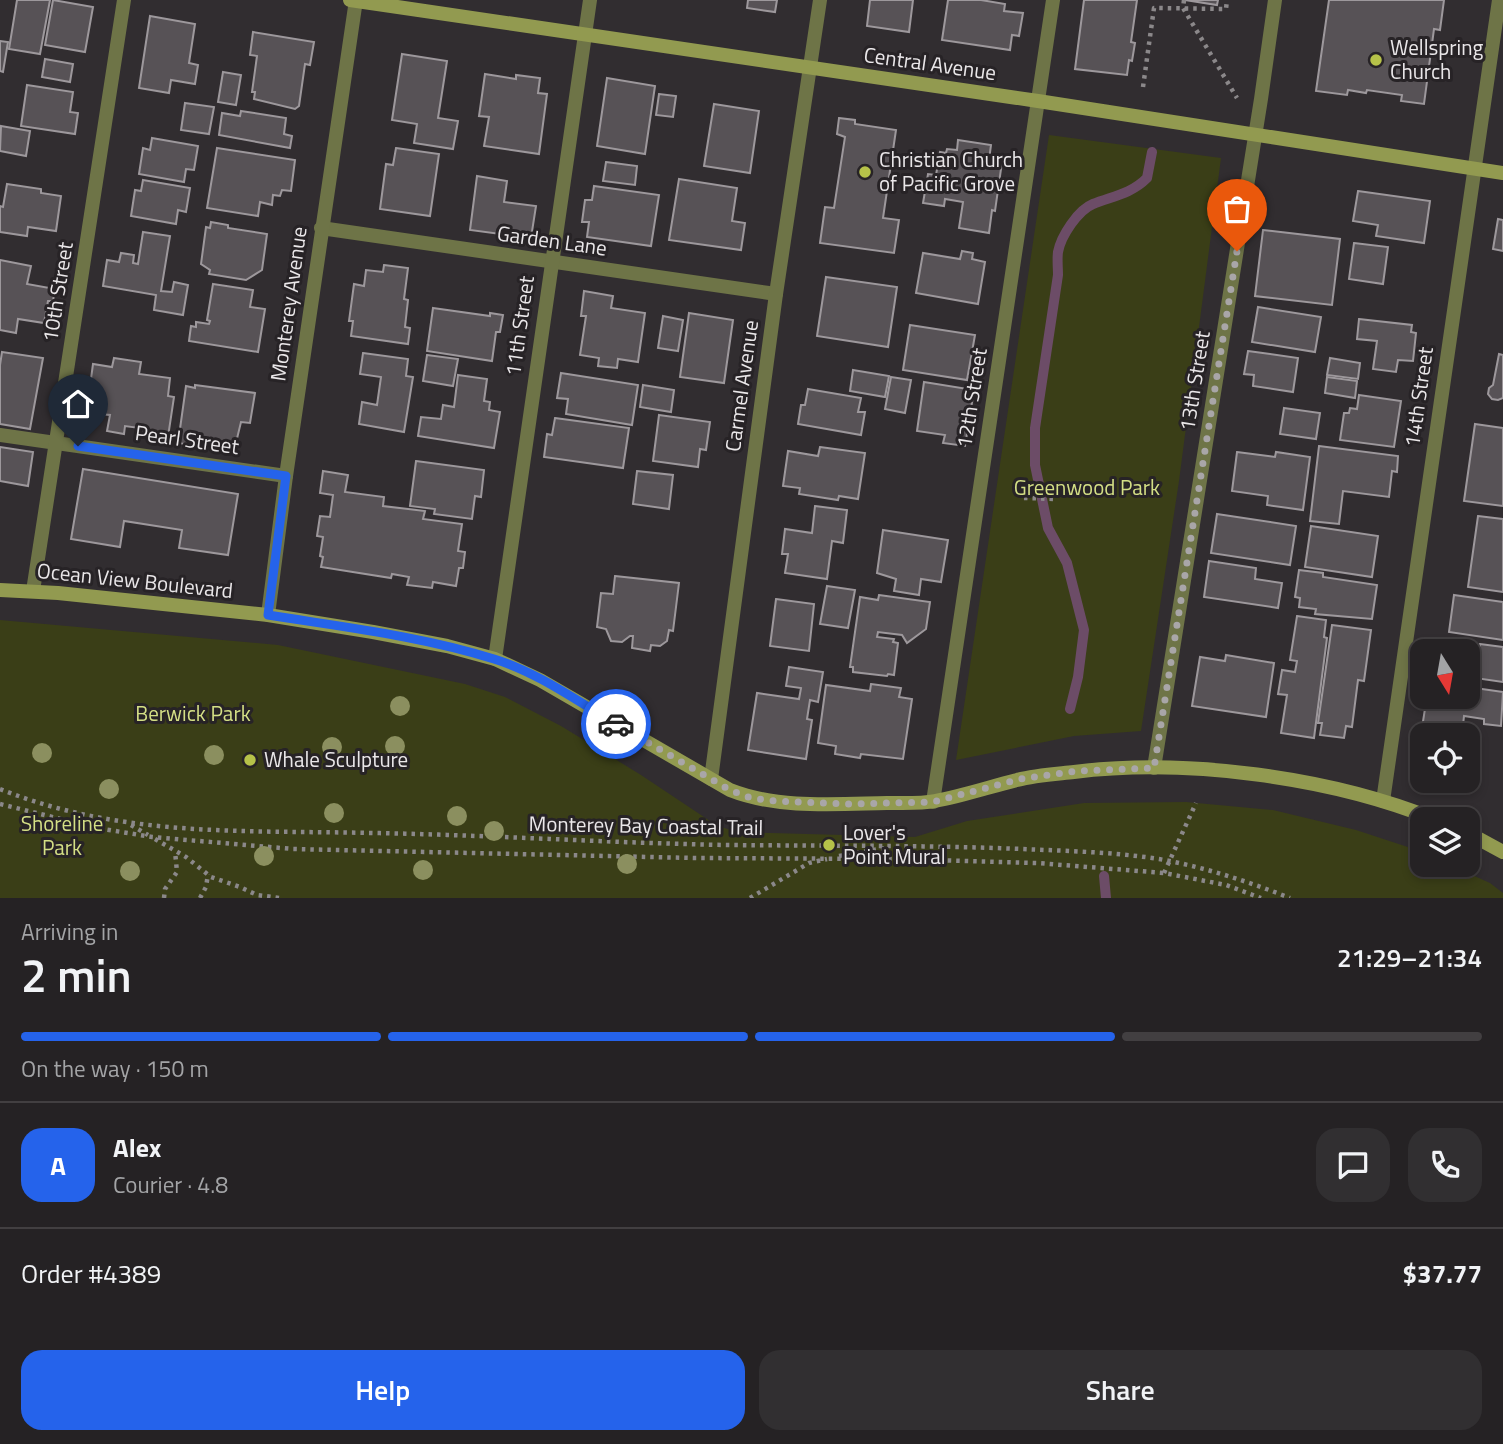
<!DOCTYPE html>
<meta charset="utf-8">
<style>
:root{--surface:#252224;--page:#312f31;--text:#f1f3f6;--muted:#a3a4a6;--line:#423f41;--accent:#2563eb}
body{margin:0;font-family:"Titillium Web",sans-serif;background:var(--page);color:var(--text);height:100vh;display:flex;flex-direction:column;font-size:26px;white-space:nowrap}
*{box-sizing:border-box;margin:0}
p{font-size:23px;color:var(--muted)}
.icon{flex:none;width:38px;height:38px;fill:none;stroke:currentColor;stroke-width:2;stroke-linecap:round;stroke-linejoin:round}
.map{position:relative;height:898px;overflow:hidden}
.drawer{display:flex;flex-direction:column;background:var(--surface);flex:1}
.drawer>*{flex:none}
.needle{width:46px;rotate:169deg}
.buttons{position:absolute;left:1410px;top:639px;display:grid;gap:14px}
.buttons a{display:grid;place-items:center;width:70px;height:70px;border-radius:14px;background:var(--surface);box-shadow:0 4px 10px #0003,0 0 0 2px var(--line);font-size:35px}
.pin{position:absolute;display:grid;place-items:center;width:60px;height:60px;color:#fff;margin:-72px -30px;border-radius:50% 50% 50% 0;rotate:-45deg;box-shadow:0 0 7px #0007}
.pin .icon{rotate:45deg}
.courier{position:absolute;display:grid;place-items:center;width:70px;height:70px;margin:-35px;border:5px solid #2563eb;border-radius:50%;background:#fff;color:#222;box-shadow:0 2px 9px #0007}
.headline em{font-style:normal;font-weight:600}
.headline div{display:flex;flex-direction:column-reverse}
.headline{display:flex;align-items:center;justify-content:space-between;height:119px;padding:0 21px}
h1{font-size:46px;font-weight:600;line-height:52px}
.bar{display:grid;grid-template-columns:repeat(4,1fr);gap:10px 7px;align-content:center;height:84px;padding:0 21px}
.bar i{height:9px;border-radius:5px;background:var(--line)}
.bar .current{background:var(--accent)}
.bar p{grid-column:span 4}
.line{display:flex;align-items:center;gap:18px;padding:0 21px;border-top:2px solid var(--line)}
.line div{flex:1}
.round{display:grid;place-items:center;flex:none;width:74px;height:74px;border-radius:21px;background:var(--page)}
.primary-button{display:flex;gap:14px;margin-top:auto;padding:14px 21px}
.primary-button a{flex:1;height:80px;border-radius:21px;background:var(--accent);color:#fff;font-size:28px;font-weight:600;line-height:80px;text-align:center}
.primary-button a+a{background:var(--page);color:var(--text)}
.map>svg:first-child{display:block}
</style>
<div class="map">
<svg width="1503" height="898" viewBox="0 0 1503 898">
<rect width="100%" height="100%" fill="#312d30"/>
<g fill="#3a3e17">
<path d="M1049,135l172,23 -42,323 -38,250 -67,5 -118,24z"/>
<path d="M0,620l278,25 187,39 40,13 56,29 80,49 75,50 20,7 179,5 52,-16 117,-18 102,-1 87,8 83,20 67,22v12l27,1 40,18 13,10v5h-1503z"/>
</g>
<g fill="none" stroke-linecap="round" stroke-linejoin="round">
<g stroke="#6c4c67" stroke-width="10">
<path d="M1070,709l8,-32 6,-47 -17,-67 -19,-35 -13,-63v-37l23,-153c0,-7 -1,-16 0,-23 3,-16 20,-42 35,-48 20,-8 38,-10 54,-26l5,-26"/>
<path d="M1104,876l2,22"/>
</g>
</g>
<g fill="#575256" stroke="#9d989c" stroke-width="2">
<path d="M17,0h33l-10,54 -31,-5z"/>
<path d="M53,0l40,7 -8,45 -40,-7z"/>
<path d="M748,0h29l-2,12 -28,-4z"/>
<path d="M870,0h43l-4,32 -42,-6z"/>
<path d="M948,0h33l24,4 -1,7 19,2 -4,23 -7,-1 -2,15 -68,-10z"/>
<path d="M1084,0h53l-6,42 4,1 -3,18 -3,-1 -2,15 -52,-6z"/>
<path d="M1185,0h33l-1,5z"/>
<path d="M1329,0h115l-4,30 -6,-1 -10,75 -23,-3 1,-6 -35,-5 -1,3 -18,-3 -1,5 -31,-4z"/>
<path d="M150,16l45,8 -6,39 9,2 -3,19 -24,-4 -2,13 -30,-5z"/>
<path d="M253,32l61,10 -4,23 -5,-1 -6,42 -4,3 -41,-10 1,-7h-3l5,-36 -7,-1z"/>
<path d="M0,41l8,1 -5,30 -3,-1z"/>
<path d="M402,54l45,7 -9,57 20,3 -5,28 -39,-6 3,-19 -25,-4z"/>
<path d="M45,59l28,5 -3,18 -28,-5z"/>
<path d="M223,72l18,3 -5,30 -18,-3z"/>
<path d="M485,74l31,5v-4l24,3 -2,15 9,1 -8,60 -55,-8 5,-29 -10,-1z"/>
<path d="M607,78l48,8 -10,68 -48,-8z"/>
<path d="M27,85l46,7 -3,20 8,1 -3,21 -54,-8z"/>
<path d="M659,94l17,2 -3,21 -17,-2z"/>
<path d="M185,103l29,4 -5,27 -28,-4z"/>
<path d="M714,104l45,7 -9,62 -46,-7z"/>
<path d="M241,111l45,7 -2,16 8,2 -2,12 -71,-13 3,-22 18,3z"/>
<path d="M839,118l16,2v4l41,6 -13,88 16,2 -5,33 -74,-10 5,-36 9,1 11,-71 -8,-3z"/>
<path d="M1,126l29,5 -4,25 -26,-5z"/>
<path d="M152,138l46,8 -4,24 -8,-1 -2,13 -45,-8 4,-26 7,2z"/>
<path d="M958,140l33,5 -2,15 13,2 -7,49 -3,-1 -3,23 -30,-5 4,-26 -18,-3 -1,7 -21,-3 5,-29 8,1 4,-23 6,1 1,-4 10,1z"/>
<path d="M217,148l78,12 -4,31 -9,-1 -2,6 -7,-1 -1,10 -12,-3 -2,14 -51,-8z"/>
<path d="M396,148l43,6 -9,62 -50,-7 6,-45 7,1z"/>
<path d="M606,162l31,4 -2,19 -32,-4z"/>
<path d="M477,176l30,5 -3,21 32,4 -5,32 -61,-8z"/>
<path d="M679,179l58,9 -5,33 13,2 -4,27 -72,-10z"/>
<path d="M143,180l47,8 -4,24 -8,-2 -2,14 -45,-8 4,-26 6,1z"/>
<path d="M7,184l34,5v4l20,3 -5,35 -28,-4 -1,9 -27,-4v-26l3,1z"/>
<path d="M594,186l65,9 -8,51 -64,-9 2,-15h-7l3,-22h7z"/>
<path d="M1358,191l72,10 -6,42 -48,-7 2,-11 -25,-4z"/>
<path d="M1498,219l5,1v31l-10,-2z"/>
<path d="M211,222l17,3v3l39,6 -5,36 -16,10 -37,-6 1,-4 -9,-6 5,-37 4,1z"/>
<path d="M1263,230l77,9 -8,66 -77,-9z"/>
<path d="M143,232l27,4 -9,55 11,1 2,-10 14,3 -5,30 -29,-5 2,-15 -53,-9 4,-26 12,2 2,-9 13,2 -1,8 5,1z"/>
<path d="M1354,243l34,4 -5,37 -34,-5z"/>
<path d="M962,251l11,2 -1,6 13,3 -7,42 -62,-11 7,-40 37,6z"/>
<path d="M0,260l31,6 -4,18 28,5 -2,12h-5l-4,22 -26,-4 -2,14 -16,-3z"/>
<path d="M384,265l24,3 -4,31 4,1 -3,27 5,1 -2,16 -57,-8 2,-15h-4l5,-37 10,2 2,-16 17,2z"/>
<path d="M826,277l71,10 -9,60 -71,-11z"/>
<path d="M213,284l40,6 -3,17 15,2 -7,43 -69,-11 2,-15 5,1v-5l13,2 1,-3 -3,-1z"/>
<path d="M584,291l29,5 -2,12 34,5 -7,49 -20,-3 -1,9 -19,-2 1,-8 -19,-3 6,-39h-5z"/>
<path d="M1258,307l63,10 -6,35 -63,-10z"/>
<path d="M433,308l57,8v-3l13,2 -3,17h-4l-4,29 -65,-10z"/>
<path d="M689,313l44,7 -9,63 -44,-6z"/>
<path d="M663,316l20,4 -5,31 -20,-3z"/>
<path d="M1359,319l53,6 -1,7 5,1 -3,28 -15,-1 -2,12 -23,-3 4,-28 -20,-2z"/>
<path d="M910,325l65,10 -8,45 -64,-10z"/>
<path d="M1248,351l50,7 -5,34 -40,-6 1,-11 -10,-1z"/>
<path d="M2,352l41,6 -13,71 -30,-5v-59z"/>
<path d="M363,353l45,6 -2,17 7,1 -9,55 -45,-8 3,-22 15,3 4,-28 -21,-3z"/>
<path d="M1499,354l4,1v43l-5,2 -6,-1 -4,-5 1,-6 4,-3z"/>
<path d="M427,355l31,4 -5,27 -30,-5z"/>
<path d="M114,358l27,4 -2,12 31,4 -2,18 6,1 -6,40 -29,-3 1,-6 -15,-2 -1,8 -17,-3 3,-16 -11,-1 -9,6 -9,-14 7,-5 5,-37 19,3z"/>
<path d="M1330,358l30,5 -2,16 -31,-4z"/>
<path d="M853,370l36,6 -4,21 -35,-6z"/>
<path d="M561,373l77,12 -6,40 -66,-11 2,-15 -11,-1z"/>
<path d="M458,375l29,4 -3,22 6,1 -1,8 11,2 -6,36 -76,-12 3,-19 20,2 2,-14 11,2z"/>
<path d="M891,377l20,3 -6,33 -20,-4z"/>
<path d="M1327,377l30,4 -2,17 -30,-5z"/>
<path d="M924,382l50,8 -9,56 -22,-3 2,-8 -28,-4z"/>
<path d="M195,385l60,8 -5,30 -9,-1 -7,29 -56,-8 8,-57 9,2z"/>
<path d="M643,385l31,5 -3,22 -31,-5z"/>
<path d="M808,389l53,9 -3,14h7l-4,23 -63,-11 3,-19h4z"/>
<path d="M1359,395l42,6 -7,46 -54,-7 4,-27h5l1,-5 7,1z"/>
<path d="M1284,408l36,5 -4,26 -36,-5z"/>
<path d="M659,415l51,7 -4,28 -6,-1 -2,18 -45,-6z"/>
<path d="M555,418l74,10 -6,40 -79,-11 3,-23 5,1z"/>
<path d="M1475,424l28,4v78l-39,-5z"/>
<path d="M1319,446l79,10 -1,16 -5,-1 -3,26 -46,-6 -4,33 -29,-3z"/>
<path d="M0,447l33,5 -5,34 -28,-5z"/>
<path d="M820,447l45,6 -7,46 -19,-3 -1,4 -39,-6 1,-6 -17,-2 5,-35 30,5z"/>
<path d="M1237,452l38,5 1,-5 34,5 -7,53 -36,-5 1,-9 -36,-5z"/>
<path d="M416,461l68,9 -3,27 -6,-1 -3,23 -38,-5 1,-5 -25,-3z"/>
<path d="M83,469l155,25 -10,61 -49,-7 3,-18 -58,-9 -4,26 -49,-8z"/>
<path d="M323,471l25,4 -3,17 39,5 -1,9 42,5 -2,8 39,5 -4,27 7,1 -2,16h-4l-3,18 -23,-4 -1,6 -25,-3 2,-8 -17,-3 -1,4 -70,-11 2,-10 -3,-1 3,-19 -6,-1 3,-20 10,1 3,-22 -13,-2z"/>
<path d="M637,471l36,4 -4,34 -36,-5z"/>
<path d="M815,506l32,4 -4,33 -11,-2 -5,38 -42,-6 3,-19h-6l3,-25 27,4z"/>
<path d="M1217,514l79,12 -6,39 -79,-12z"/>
<path d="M1478,516l25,3v73l-35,-5z"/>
<path d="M1311,526l67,10 -6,41 -67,-10z"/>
<path d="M883,530l65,10 -7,42 -20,-3 -2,16 -25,-4 2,-12 -19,-6z"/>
<path d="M1209,561l47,7 -1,11 27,4 -4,25 -74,-11z"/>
<path d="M1299,570l24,3v4l54,8 -5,34 -57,-5 1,-5 -17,-2 1,-9 -5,-1z"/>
<path d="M615,576l64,7 -6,48 -4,-1 -2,11 -7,5 -9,-1 -1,6 -18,-3 1,-12h-3l-8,6 -11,-1 -5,-12 -9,-2 4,-34 12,1z"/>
<path d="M827,586l28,4 -7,38 -28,-4z"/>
<path d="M879,595l51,7 -4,27 -19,14 -5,-8 -24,-3 -1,5 17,2 -1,3 5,1 -4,32 -6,-1 -1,2 -34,-4v-5h-3l10,-70 18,3z"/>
<path d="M1454,595l49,7v38l-54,-8z"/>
<path d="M776,599l38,5 -5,47 -39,-5z"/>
<path d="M1297,616l29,4 -2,17 3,1 -13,100 -33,-5 6,-38 -9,-1 4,-24 13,2 2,-11 -7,-1z"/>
<path d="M1332,625l39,5 -7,51 -6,-1 -6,47 -6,-1 -2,12 -24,-3 2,-12h-4z"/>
<path d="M1480,644l23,3v35l-28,-4z"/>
<path d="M1226,655l48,8 -8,54 -74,-11 8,-49 25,4z"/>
<path d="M789,667l34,5 -5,30 -8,-2 -3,19 5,1 -6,39 -58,-9 9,-57 42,6 2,-11 -15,-2z"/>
<path d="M871,684l30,4 -2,9 13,2 -9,60 -42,-5 -1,4 -25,-4 1,-8 -18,-3 8,-58 44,6z"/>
<path d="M1468,687l35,5 -2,34 -17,-2v-5l-20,-3 -2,19h-39v32l-7,-1 11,-70h41z"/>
</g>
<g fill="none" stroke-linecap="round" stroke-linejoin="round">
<g stroke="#8b888a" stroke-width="4.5" stroke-dasharray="3.5 5" stroke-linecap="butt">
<path d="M1184,0l-1,8 54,90"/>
<path d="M1143,87l11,-79 72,1 1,-9"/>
<path d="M1024,498l32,1"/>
<path d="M0,789c122,49 246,41 374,44 118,2 236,10 353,12 99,1 197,0 295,4 45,2 92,3 137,10 45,8 88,22 131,39"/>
<path d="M0,804l97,24 55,9 141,12 402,9 199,1 143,4 127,10 62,12 35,13"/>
<path d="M131,825l17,10"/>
<path d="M155,839l31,18 25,20 29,10 17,8 23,3"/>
<path d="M839,856l46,-8"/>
<path d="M1164,873l32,-70"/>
<path d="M164,898l1,-9 12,-17 -2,-21"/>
<path d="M200,898l6,-11 2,-13"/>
<path d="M750,898l59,-35 18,-4"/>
</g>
<g stroke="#6e7447" stroke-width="14">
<path d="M321,228l455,66"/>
<path d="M0,435l286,41"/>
<path d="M33,591l91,-591"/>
<path d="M268,615l18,-139 70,-476"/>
<path d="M495,659l95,-659"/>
<path d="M1154,768l107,-669 14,-99"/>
<path d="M711,779l65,-485 44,-294"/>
<path d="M1383,801l116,-801"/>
<path d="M933,802l120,-802"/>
</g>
<g stroke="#929a50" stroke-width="14">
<path d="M350,0l688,101 465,72"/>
<path d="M0,590l58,3 210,22 105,17 74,14 48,13 45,21 190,110c48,19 106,14 157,13 15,0 33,1 48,-2 27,-5 54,-14 82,-21 18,-5 38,-6 57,-8 113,-14 255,5 360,47"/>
<path d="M1468,833l35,19"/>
</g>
</g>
<g fill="#8b8f5f">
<circle cx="400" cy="706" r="10"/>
<circle cx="395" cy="746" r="10"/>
<circle cx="332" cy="747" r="10"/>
<circle cx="42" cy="753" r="10"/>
<circle cx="214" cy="755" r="10"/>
<circle cx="109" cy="789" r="10"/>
<circle cx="334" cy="813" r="10"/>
<circle cx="457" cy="816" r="10"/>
<circle cx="494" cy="831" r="10"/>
<circle cx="264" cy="856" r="10"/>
<circle cx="627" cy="864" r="10"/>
<circle cx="423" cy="870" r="10"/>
<circle cx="130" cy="871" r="10"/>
</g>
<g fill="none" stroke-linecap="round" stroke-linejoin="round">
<path stroke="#a9a6a8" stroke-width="7" stroke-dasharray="0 12.6" d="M616,724l114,66 21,8 25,3 73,3 84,-2 87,-23 57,-8 77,-3 83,-517"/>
<path stroke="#2563eb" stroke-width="9" d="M78,446l208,30 -18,139c75,12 153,21 226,44 43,13 83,42 122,65"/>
</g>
<g fill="#b6c249" stroke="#272326" stroke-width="2.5">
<circle cx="1376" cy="60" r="7"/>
<circle cx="865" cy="172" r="7"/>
<circle cx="250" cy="760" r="7"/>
<circle cx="829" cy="845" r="7"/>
</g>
<g text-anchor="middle" stroke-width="6" stroke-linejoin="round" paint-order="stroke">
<g font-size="21" fill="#eae7e9" stroke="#272326" text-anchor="start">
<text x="1390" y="55">Wellspring<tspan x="1390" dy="24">Church</tspan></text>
<text x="879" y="167">Christian Church<tspan x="879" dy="24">of Pacific Grove</tspan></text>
<text x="264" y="767">Whale Sculpture</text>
<text x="843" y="840">Lover's<tspan x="843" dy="24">Point Mural</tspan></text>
</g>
<g font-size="21" fill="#eae7e9" stroke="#272326">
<text transform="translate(930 64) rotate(8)" y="7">Central Avenue</text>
<text transform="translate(552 241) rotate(8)" y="7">Garden Lane</text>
<text transform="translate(58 292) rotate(-81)" y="7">10th Street</text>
<text transform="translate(289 304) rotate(-82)" y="7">Monterey Avenue</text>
<text transform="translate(520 326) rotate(-82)" y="7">11th Street</text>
<text transform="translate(1195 381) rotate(-81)" y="7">13th Street</text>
<text transform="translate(742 386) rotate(-82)" y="7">Carmel Avenue</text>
<text transform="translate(1419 397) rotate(-82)" y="7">14th Street</text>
<text transform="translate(972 398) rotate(-81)" y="7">12th Street</text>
<text transform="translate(187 440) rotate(8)" y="7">Pearl Street</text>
<text transform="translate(135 581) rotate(6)" y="7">Ocean View Boulevard</text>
<text transform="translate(646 826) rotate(1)" y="7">Monterey Bay Coastal Trail</text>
</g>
<g font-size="21" fill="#d4df85" stroke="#272326">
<text x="1087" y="495">Greenwood Park</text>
<text x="193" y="721">Berwick Park</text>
<text x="62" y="831">Shoreline<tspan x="62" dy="24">Park</tspan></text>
</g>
</g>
</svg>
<div class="buttons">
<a><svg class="needle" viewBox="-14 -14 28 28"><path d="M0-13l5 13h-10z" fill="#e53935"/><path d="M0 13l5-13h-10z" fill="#a3a4a6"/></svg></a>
<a><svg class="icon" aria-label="locate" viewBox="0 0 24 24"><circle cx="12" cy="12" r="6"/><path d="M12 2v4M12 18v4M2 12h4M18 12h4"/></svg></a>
<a><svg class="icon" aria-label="layers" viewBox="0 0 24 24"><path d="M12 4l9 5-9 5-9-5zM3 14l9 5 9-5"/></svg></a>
</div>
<div class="pin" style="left:1237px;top:251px;background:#ea580c"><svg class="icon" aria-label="bag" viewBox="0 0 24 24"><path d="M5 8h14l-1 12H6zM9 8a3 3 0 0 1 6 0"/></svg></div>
<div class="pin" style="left:78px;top:446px;background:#1f2937"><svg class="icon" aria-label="home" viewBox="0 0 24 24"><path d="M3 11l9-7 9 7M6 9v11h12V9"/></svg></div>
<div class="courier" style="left:616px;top:724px"><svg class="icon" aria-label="car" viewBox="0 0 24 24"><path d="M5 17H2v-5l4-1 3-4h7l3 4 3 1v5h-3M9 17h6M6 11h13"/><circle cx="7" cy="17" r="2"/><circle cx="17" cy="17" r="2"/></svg></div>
</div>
<section class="drawer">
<div class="headline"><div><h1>2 min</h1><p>Arriving in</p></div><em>21:29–21:34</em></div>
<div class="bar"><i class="current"></i><i class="current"></i><i class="current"></i><i></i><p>On the way · 150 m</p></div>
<div class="line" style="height:126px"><b class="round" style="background:var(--accent);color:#fff">A</b><div><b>Alex</b><p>Courier · 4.8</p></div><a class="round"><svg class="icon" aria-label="chat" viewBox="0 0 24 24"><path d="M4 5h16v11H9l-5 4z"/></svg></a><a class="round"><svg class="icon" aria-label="phone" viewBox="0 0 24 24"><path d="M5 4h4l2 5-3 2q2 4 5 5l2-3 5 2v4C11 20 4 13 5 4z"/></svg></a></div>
<div class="line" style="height:91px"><div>Order #4389</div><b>$37.77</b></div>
<div class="primary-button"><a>Help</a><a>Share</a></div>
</section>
